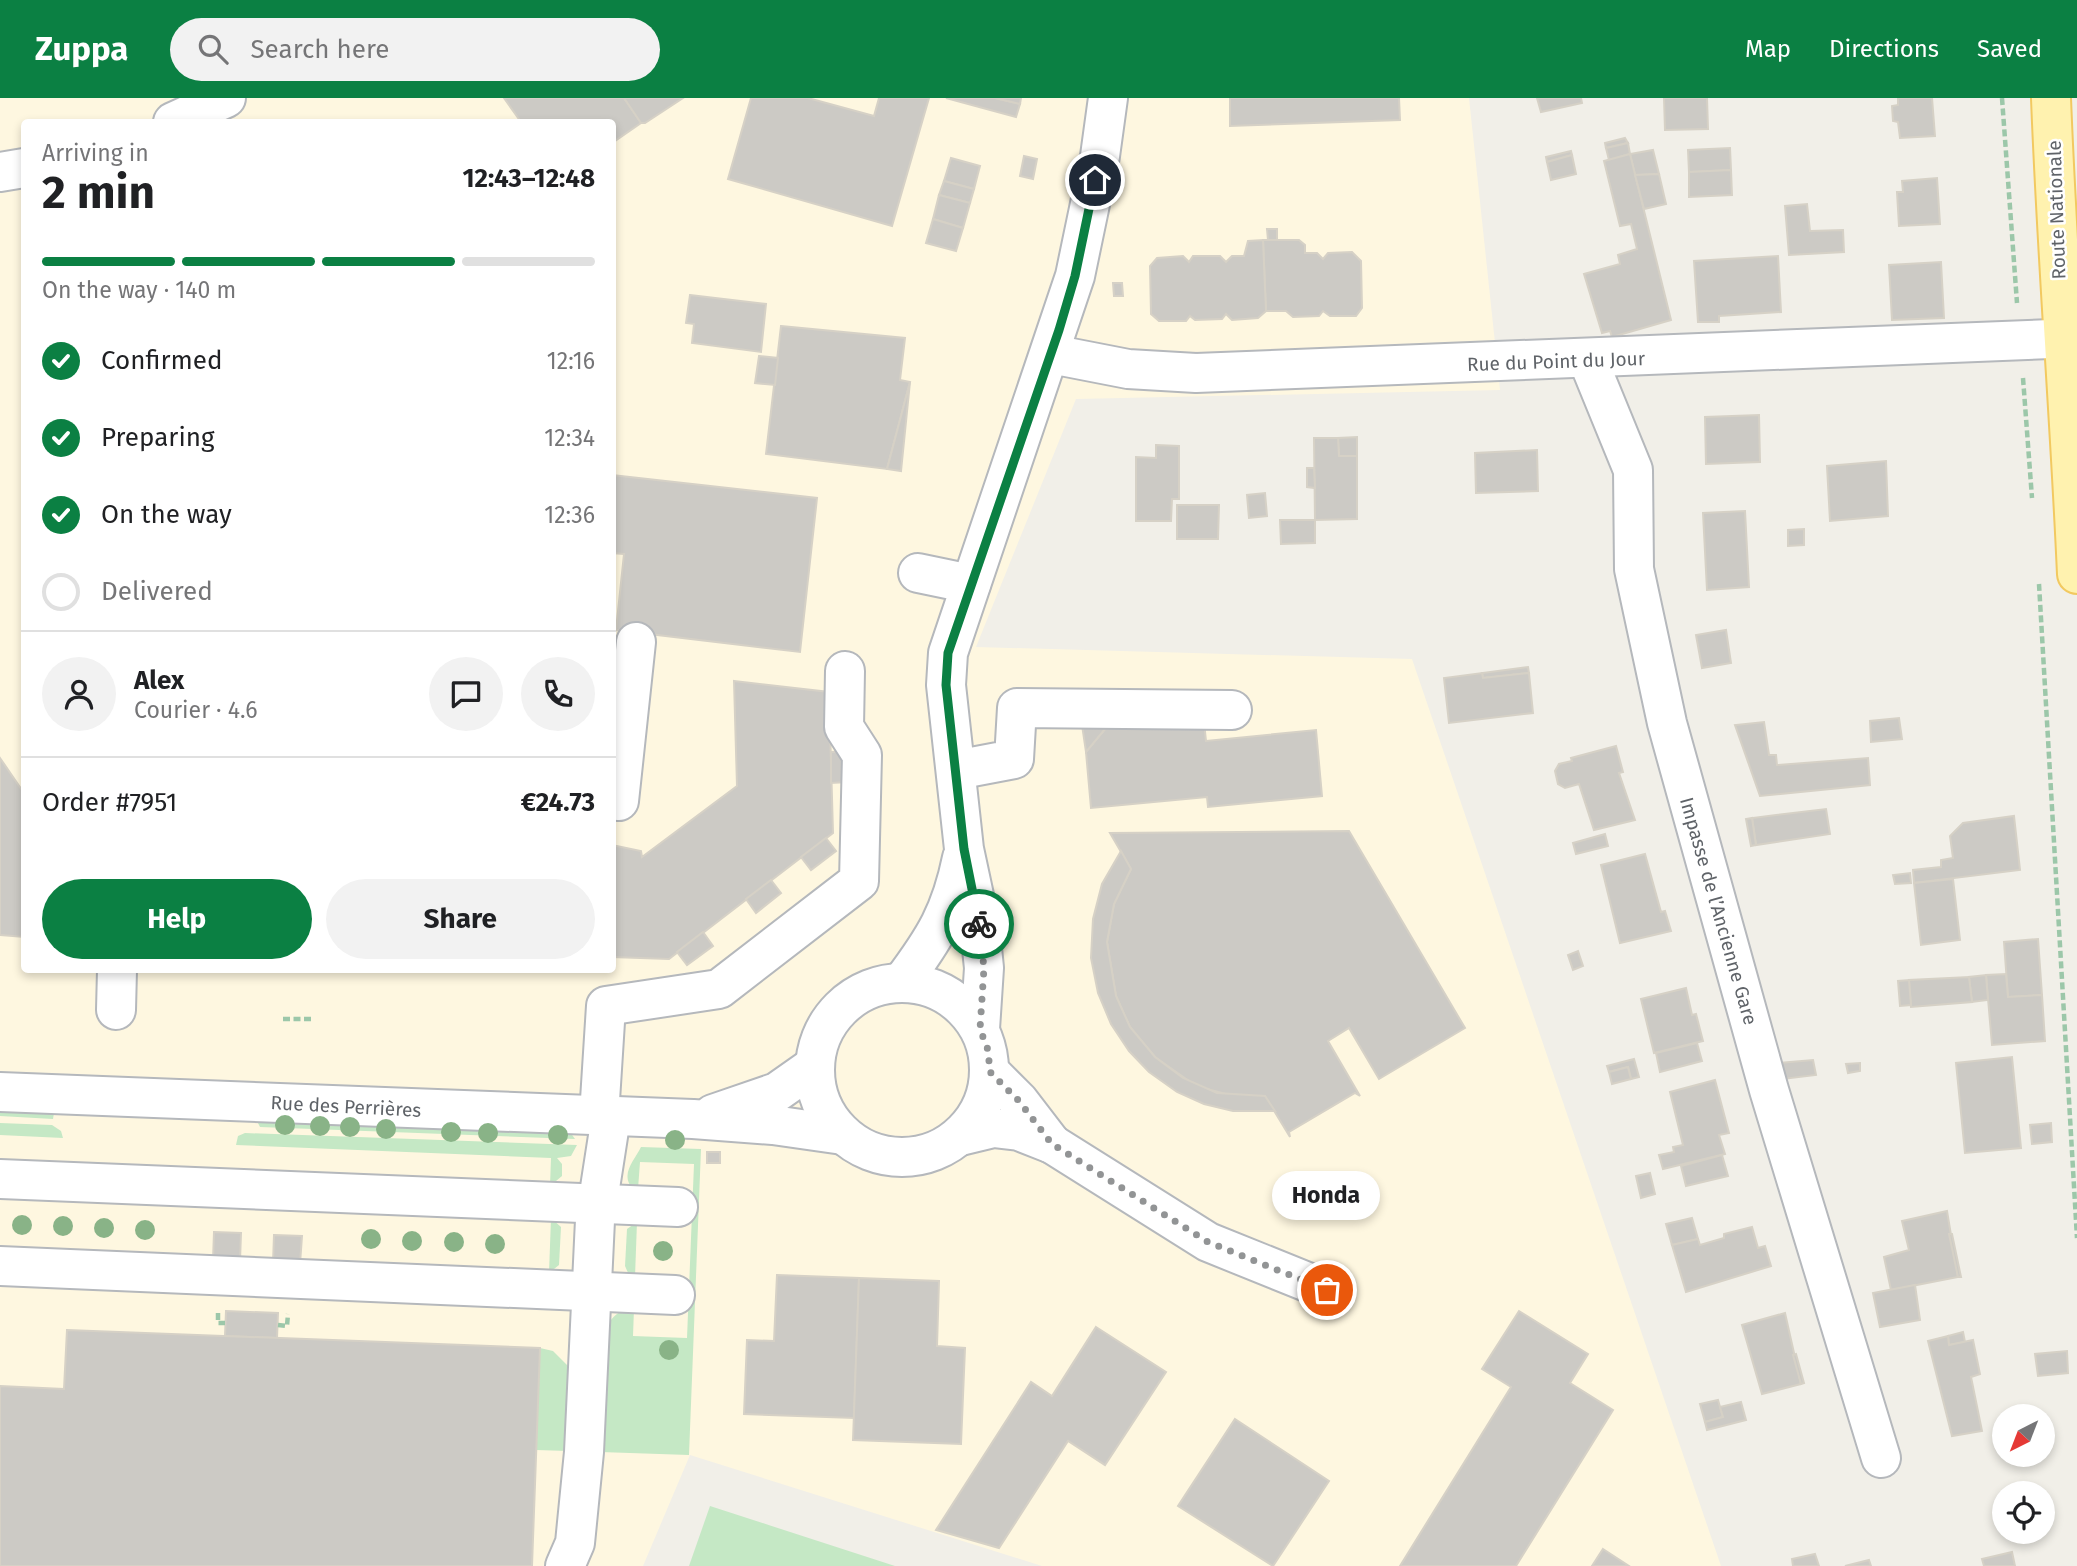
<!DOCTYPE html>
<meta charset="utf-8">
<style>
:root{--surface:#fff;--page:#f2f2f2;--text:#202124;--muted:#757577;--line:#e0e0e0;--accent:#0b8043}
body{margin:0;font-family:"Fira Sans",sans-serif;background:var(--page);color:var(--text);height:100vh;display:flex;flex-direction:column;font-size:26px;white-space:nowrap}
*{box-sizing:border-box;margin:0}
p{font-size:23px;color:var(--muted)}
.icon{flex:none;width:38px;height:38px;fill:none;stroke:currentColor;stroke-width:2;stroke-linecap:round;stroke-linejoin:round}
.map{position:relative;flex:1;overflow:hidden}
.drawer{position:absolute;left:21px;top:21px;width:595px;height:854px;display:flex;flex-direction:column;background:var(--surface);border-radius:7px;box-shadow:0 4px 10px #0003}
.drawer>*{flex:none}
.needle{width:46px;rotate:222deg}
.buttons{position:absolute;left:1992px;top:1306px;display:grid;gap:14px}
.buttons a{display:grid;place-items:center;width:63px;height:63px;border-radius:50%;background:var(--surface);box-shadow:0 4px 10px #0003;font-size:35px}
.pin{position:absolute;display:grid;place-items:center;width:60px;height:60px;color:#fff;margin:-30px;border:4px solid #fff;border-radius:50%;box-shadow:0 2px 7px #0007}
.courier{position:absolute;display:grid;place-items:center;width:70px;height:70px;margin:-35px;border:5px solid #0b8043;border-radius:50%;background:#fff;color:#222;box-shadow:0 2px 9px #0007}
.bubble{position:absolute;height:49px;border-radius:24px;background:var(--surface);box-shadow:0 4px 10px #0003;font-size:23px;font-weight:700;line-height:49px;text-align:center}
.summary em{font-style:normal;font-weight:700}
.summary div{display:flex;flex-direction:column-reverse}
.summary{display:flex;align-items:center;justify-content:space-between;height:119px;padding:0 21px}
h1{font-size:46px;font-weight:700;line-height:52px}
.bar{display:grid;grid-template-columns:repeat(4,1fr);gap:10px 7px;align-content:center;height:84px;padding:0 21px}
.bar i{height:9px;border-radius:5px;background:var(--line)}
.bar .selected{background:var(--accent)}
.bar p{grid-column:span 4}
.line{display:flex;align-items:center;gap:18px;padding:0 21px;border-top:2px solid var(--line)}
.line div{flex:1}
.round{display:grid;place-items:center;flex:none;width:74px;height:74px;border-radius:37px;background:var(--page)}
ol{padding:0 21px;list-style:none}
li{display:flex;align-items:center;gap:21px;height:77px}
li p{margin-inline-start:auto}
li .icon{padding:7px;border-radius:50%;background:var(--accent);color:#fff;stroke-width:4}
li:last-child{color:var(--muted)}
li i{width:38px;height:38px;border:4px solid var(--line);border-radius:50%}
.primary-button{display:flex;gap:14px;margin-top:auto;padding:14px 21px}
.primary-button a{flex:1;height:80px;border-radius:42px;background:var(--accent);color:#fff;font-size:28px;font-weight:700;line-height:80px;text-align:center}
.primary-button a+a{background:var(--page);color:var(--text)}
header{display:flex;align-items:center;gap:42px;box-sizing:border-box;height:98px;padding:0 35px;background:var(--accent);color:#fff}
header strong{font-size:33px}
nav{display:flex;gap:38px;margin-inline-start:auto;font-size:24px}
.search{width:490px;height:63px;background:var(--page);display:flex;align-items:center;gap:18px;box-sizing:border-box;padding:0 24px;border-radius:38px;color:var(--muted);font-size:26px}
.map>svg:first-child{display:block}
</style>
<header>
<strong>Zuppa</strong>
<div class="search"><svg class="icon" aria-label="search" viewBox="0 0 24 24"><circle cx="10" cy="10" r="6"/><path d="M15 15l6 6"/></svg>Search here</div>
<nav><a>Map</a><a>Directions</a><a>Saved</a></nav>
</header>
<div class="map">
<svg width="2077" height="1468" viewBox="0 0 2077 1468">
<rect width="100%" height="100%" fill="#f1efe8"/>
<path fill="#fef7e0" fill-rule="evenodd" d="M0,0h1469l31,292 -424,9 -100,248 436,12 309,907h-679l-352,-111 -47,111h-643zM24,24h588v848h-588z"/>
<g fill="#c5e8c5">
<path d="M0,1012l54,3 -1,6 -53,-3z"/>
<path d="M257,1023l313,11 5,7 -315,-12z"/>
<path d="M0,1025l52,2 9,6 2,7 -63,-3z"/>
<path d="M245,1035l332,12 -6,11 -14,2 5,6v12l-12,10 1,-28 -315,-13 2,-9z"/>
<path d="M641,1049l60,2 -12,306 -89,-3 6,-124c6,-12 14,-19 28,-19l-1,27 54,2 7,-174 -54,-2 -2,27 -6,-1c-12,-15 3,-28 9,-41z"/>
<path d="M551,1120l10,9 -2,38 -10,8z"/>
<path d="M637,1124l-2,55 -6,-2 -4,-9 2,-37z"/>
<path d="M540,1250l13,3 16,16 -1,84 -32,-1z"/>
<path d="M710,1408l185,60h-206z"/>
</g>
<g fill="#cccac5" stroke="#d6d1c6" stroke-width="2">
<path d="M504,0h120l17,25 -29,20v-21h-91z"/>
<path d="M624,0h59l-38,25h-4z"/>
<path d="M751,0h57l66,18 5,-18h50l-37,128 -164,-47z"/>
<path d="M946,0h49l25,6 -4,13z"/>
<path d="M995,0h26l-1,6z"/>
<path d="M1230,0h169l1,22 -170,6z"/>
<path d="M1537,0h44l1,5 -41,9z"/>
<path d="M1664,0h43l1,31 -43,1z"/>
<path d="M1898,0h34l3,38 -35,2 -2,-16 -5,-1 -1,-15 6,-1z"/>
<path d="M1625,40l3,5 -22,5 -1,-5z"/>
<path d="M1628,45l2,11 -21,6 -3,-12z"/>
<path d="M1730,50l1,22 -42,2 -1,-22z"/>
<path d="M1653,52l6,24 -24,1 -5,-21z"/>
<path d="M1571,53l1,4 -25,7 -1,-5z"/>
<path d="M1630,56l41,166 -59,17 -2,-6 -8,2 -18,-59 36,-10 -2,-9 19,-6 -6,-25 -11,2 -16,-65z"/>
<path d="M1572,57l4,19 -25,6 -4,-18z"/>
<path d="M1024,58l13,3 -4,20 -13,-3z"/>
<path d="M951,60l29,8 -6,23 -30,-8z"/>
<path d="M1731,72l1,25 -43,2v-25z"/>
<path d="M1659,76l7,30 -22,5 -9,-34z"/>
<path d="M1937,80l3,46 -41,2 -2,-34h6l-1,-11z"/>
<path d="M944,83l30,8 -4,14 -31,-8z"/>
<path d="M939,97l31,8 -7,25 -30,-9z"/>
<path d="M1807,106l3,27 33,-1 1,22 -55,3 -4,-49z"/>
<path d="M933,121l30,9 -7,23 -30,-8z"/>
<path d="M1267,131h10v11h-9z"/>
<path d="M1263,142h36l6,5v8h12l6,6 5,-6 24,-1 9,9 1,47 -6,8h-26l-7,-5 -4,5 -26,1 -7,-6h-20z"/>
<path d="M1263,142l3,71 -8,7 -26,2 -6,-6 -4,5 -27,1 -5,-4 -4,5h-27l-8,-7 -1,-48 7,-8 26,-2 6,6 4,-6h27l6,6 6,-6h12l4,-15z"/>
<path d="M1778,158l3,56 -62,4v6h-21l-4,-61z"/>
<path d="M1941,164l3,56 -52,2 -3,-55z"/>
<path d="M1113,185h9l1,13h-9z"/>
<path d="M690,197l76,9 -5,48 -69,-9 2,-19 -8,-1z"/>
<path d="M781,228l124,12 -5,42 10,2 -23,87 -121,-15z"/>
<path d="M759,258l19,2 -3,27 -20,-2z"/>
<path d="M910,284l-9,89 -14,-2z"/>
<path d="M1759,317l1,47 -54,2 -1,-47z"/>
<path d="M1357,339v19h-18l-1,-18z"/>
<path d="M1314,340h24l1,18h18v63l-42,1z"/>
<path d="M1156,347l23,1v53h-7l-1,22h-35v-64l20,1z"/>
<path d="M1537,352l1,41 -62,2 -1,-40z"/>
<path d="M1886,363l2,55 -58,5 -3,-55z"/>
<path d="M1307,370h7l1,20 -8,-1z"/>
<path d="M612,377l205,23 -17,154 -184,-22 8,-76 -12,-1z"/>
<path d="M1265,395l2,23 -18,2 -2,-23z"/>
<path d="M1177,407h42l-1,34h-41z"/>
<path d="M1745,413l4,76 -42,3 -4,-77z"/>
<path d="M1280,422h35v23l-34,1z"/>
<path d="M1804,431v16l-16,1v-16z"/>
<path d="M1726,532l5,33 -29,5 -6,-33z"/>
<path d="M1528,569l1,6 -46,5 -1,-5z"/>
<path d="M1482,575l1,5 46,-5 4,40 -84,10 -5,-45z"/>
<path d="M734,583l95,11 4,141 -164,126 -57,-2v-112l29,6 1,6 95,-71z"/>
<path d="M1899,620l3,21 -31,3 -1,-21z"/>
<path d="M1204,624l2,19 110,-11 6,66 -114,11 -1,-10 -116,11 -5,-56 24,-29z"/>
<path d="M1764,624l5,33h7l1,10 91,-7 2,27 -110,11 -25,-71z"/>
<path d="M1110,625l-24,29 -4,-27z"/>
<path d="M1616,648l7,26 -4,1 16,47 -41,10 -15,-46 -14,4 -7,-4 -3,-13 4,-7 13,-3 -1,-3z"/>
<path d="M848,653v31l-17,1v-31z"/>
<path d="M0,660l24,35v144l-24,-2z"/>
<path d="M1826,711l4,25 -74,11 -4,-27z"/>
<path d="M2014,718l6,54 -106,13 -1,-13 28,-3v-7l12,-2 -3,-22 13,-13z"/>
<path d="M1752,720l4,27 -5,1 -5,-27z"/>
<path d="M1349,733l116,197 -86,51 -30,-51 -21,13 32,55 -5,-3 -66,39 1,5 -25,-41h-32l-37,-10 -41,-29 -25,-30 -14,-31 -9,-54 7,-38 17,-35 -21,-36z"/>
<path d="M1605,736l3,12 -32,8 -3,-11z"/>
<path d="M826,740l10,13 -25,19 -10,-13z"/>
<path d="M1121,753l10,18 -17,35 -7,38 9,54 14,31 25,30 28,21 34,15 48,3 10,15h-42l-29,-7 -27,-12 -28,-20 -20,-21 -18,-27 -13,-31 -7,-35 2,-39 9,-35z"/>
<path d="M1645,756l16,58 4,-1 6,20 -51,12 -19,-78z"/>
<path d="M1910,775l1,10 -16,1 -2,-9z"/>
<path d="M1953,781l7,61 -39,5 -7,-62z"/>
<path d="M771,782l10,13 -25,20 -10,-14z"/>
<path d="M703,834l10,14 -26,19 -10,-13z"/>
<path d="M2038,841l4,56 -34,2 -4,-55z"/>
<path d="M1578,853l5,15 -10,4 -5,-15z"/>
<path d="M2006,876l2,23 34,-2 3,46 -53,4 -6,-70z"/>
<path d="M1986,877l2,25 -16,2 -3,-25z"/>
<path d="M1969,879l3,25 -61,5 -2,-27z"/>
<path d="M1909,882l2,25 -11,1 -2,-25z"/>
<path d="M1686,890l6,27 4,-1 7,27 -49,12 -13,-54z"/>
<path d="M1697,945l5,18 -42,11 -4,-19z"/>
<path d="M2012,959l9,91 -56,5 -9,-90z"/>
<path d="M1634,961l5,18 -8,2 -3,-12 -19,5 -2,-6z"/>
<path d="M1813,962l3,15 -33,4 -4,-16z"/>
<path d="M1860,965v8l-12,2 -2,-9z"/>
<path d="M1628,969l3,12 -19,5 -3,-12z"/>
<path d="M1715,982l14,53 -10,2 6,19 -62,15 -4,-14 15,-3 -1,-5 10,-2 -13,-53z"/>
<path d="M2051,1025l1,19 -20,2 -2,-19z"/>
<rect x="707" y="1054" width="13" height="11"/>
<path d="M1722,1057l6,21 -42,10 -5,-20z"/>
<path d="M1650,1075l5,21 -14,4 -5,-22z"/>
<path d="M1947,1113l11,66 -67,13 -7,-33 25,-7 -7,-29z"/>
<path d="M1692,1120l6,21 -26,6 -6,-21z"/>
<path d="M1752,1129l6,21 7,-2 6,20 -85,26 -14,-47 26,-6 2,6 24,-7v-4z"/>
<path d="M214,1134l27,1 -1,28 -27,-1z"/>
<path d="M1949,1136h3l9,43h-3z"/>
<path d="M274,1137l28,1 -2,28 -27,-1z"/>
<path d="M777,1177l82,3 -5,140 -110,-4 3,-74 27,1z"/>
<path d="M859,1180l80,3 -2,65 28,2 -4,96 -108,-4z"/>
<path d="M1915,1187l5,35 -40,7 -7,-34z"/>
<path d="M226,1213l52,2 -1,25 -52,-2z"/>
<path d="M1519,1213l69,43 -18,29 43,27 -97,156h-116l111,-179 -29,-18z"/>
<path d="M1785,1215l16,71 -39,10 -20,-69z"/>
<path d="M1096,1229l70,45 -61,93 -37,-24 -69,107 -63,-18 95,-148 21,14z"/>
<path d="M67,1232l473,18 -8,218h-532v-180l64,3z"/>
<path d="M1963,1234l2,10 -16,3 -1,-9z"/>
<path d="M1948,1238l1,9 24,-5 7,34 -9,3 11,54 -30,5 -24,-95z"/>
<path d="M2067,1253l1,22 -30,3 -3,-22z"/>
<path d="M1796,1256l8,29 -3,1 -8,-29z"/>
<path d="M1718,1302l5,17 -18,5 -5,-18z"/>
<path d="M1741,1304l5,18 -39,10 -2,-8 18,-5 -3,-10z"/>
<path d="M1235,1321l94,62 -56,85 -95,-60z"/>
<path d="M1603,1451l26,17h-37z"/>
<path d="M2012,1454l3,14h-31l-2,-7z"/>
<path d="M1815,1456l4,12h-26l-1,-7z"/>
<path d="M1869,1462l2,6h-26z"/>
</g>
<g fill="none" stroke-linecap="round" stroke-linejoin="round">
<defs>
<g id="minor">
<path d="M173,24l53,-24"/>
<path d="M0,74l24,-4"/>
<path d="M1051,256l77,15 68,4 881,-35"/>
<path d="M1588,262l45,110 1,99 33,154 102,367 112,368"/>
<path d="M918,475l53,11"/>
<path d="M956,672l58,-11 3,-51 215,2"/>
<path d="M619,703l17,-159"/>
<path d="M902,884c33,-44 49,-70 60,-124"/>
<circle cx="902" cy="972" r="87"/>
<path d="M116,912l1,-40"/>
<path d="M980,931l4,-61 -5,-49 -15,-70 -18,-164 2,-32 127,-377 25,-120 8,-58"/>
<path d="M990,974l29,29 33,43"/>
<path d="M0,994l693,27 80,6 70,10"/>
<path d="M713,1016l64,-22 37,-26"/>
<path d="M599,1018l7,-110 113,-17 140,-108 3,-126 -18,-28 1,-56"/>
<path d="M960,1038l33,-8 26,3 33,13 156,98 119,48"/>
<path d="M0,1081l678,28"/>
<path d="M0,1168l675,29"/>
<path d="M565,1468l10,-23 9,-91 11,-232 16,-103"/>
</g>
<path id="major" d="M2051,0c6,159 19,317 26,476"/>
</defs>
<use href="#minor" stroke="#b5b8bc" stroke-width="42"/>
<use href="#major" stroke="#f2c960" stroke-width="42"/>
<g stroke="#9cc7a9" stroke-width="4.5" stroke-dasharray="7 3.5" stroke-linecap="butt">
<path d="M2002,0l15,205"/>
<path d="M2023,280l9,120"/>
<path d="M2039,486l38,654"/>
<path d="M283,921h30"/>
<path d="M218,1215v10h7"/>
<path d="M278,1227l9,1 1,-12"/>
</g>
<use href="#minor" stroke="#fff" stroke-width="38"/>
<use href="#major" stroke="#fff2af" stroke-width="38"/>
</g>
<g fill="#89b387">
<circle cx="285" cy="1027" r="10"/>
<circle cx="320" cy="1028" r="10"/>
<circle cx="350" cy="1029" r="10"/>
<circle cx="386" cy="1031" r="10"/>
<circle cx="451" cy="1034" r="10"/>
<circle cx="488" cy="1035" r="10"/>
<circle cx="558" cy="1037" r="10"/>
<circle cx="675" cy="1042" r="10"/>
<circle cx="22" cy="1127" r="10"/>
<circle cx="63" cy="1128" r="10"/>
<circle cx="104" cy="1130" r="10"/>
<circle cx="145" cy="1132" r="10"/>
<circle cx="371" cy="1141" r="10"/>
<circle cx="412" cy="1143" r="10"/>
<circle cx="454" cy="1144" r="10"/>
<circle cx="495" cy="1146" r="10"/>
<circle cx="663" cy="1153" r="10"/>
<circle cx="669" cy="1252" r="10"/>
</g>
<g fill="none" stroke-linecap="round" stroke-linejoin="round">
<path stroke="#929495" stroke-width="7" stroke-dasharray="0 12.6" d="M979,826l5,44 -4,61 8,21 2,22 29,29 33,43 156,98 119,48"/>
<path stroke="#0b8043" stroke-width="9" d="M979,826l-15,-75 -18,-164 2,-32 111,-323 16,-54 20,-96"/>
</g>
<g text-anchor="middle" stroke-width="5" stroke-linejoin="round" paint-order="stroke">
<g font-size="19" fill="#5f6368" stroke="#fff">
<text transform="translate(2056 112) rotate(-92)" y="7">Route Nationale</text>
<text transform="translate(1556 263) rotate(-2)" y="7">Rue du Point du Jour</text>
<text transform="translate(1719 813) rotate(74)" y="7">Impasse de l’Ancienne Gare</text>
<text transform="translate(346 1008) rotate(3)" y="7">Rue des Perrières</text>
</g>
</g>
</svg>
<div class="buttons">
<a><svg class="needle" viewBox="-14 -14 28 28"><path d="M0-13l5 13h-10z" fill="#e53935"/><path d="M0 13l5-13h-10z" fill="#757577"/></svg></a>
<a><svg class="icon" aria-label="locate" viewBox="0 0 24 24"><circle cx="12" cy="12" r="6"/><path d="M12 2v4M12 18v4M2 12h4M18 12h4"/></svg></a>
</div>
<div class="pin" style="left:1327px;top:1192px;background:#ea580c"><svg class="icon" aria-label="bag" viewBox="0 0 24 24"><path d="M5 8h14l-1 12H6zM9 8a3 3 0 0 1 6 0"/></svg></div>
<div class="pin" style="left:1095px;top:82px;background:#1f2937"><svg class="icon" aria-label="home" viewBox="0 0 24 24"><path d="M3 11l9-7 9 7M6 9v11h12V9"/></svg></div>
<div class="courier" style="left:979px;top:826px"><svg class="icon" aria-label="bike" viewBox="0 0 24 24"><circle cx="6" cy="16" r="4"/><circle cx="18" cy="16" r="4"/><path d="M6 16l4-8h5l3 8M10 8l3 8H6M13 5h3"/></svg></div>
<div class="bubble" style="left:1272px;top:1073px;width:108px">Honda</div>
<section class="drawer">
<div class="summary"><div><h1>2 min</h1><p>Arriving in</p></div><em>12:43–12:48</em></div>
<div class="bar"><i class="selected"></i><i class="selected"></i><i class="selected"></i><i></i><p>On the way · 140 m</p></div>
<ol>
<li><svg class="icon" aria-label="check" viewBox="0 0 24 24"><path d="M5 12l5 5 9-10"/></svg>Confirmed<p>12:16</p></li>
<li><svg class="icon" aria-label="check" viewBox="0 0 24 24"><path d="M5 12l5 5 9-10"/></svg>Preparing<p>12:34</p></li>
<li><svg class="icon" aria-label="check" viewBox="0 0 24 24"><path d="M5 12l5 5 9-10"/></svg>On the way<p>12:36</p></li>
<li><i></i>Delivered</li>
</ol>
<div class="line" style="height:126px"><a class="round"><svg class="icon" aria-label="person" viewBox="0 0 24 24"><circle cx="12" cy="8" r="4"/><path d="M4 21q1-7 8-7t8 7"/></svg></a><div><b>Alex</b><p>Courier · 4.6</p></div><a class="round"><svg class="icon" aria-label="chat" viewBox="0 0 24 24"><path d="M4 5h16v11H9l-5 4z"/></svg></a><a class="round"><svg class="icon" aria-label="phone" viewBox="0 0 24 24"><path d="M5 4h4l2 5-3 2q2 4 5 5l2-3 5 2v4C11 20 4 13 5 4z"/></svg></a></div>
<div class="line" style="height:91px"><div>Order #7951</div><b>€24.73</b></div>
<div class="primary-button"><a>Help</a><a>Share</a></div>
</section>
</div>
